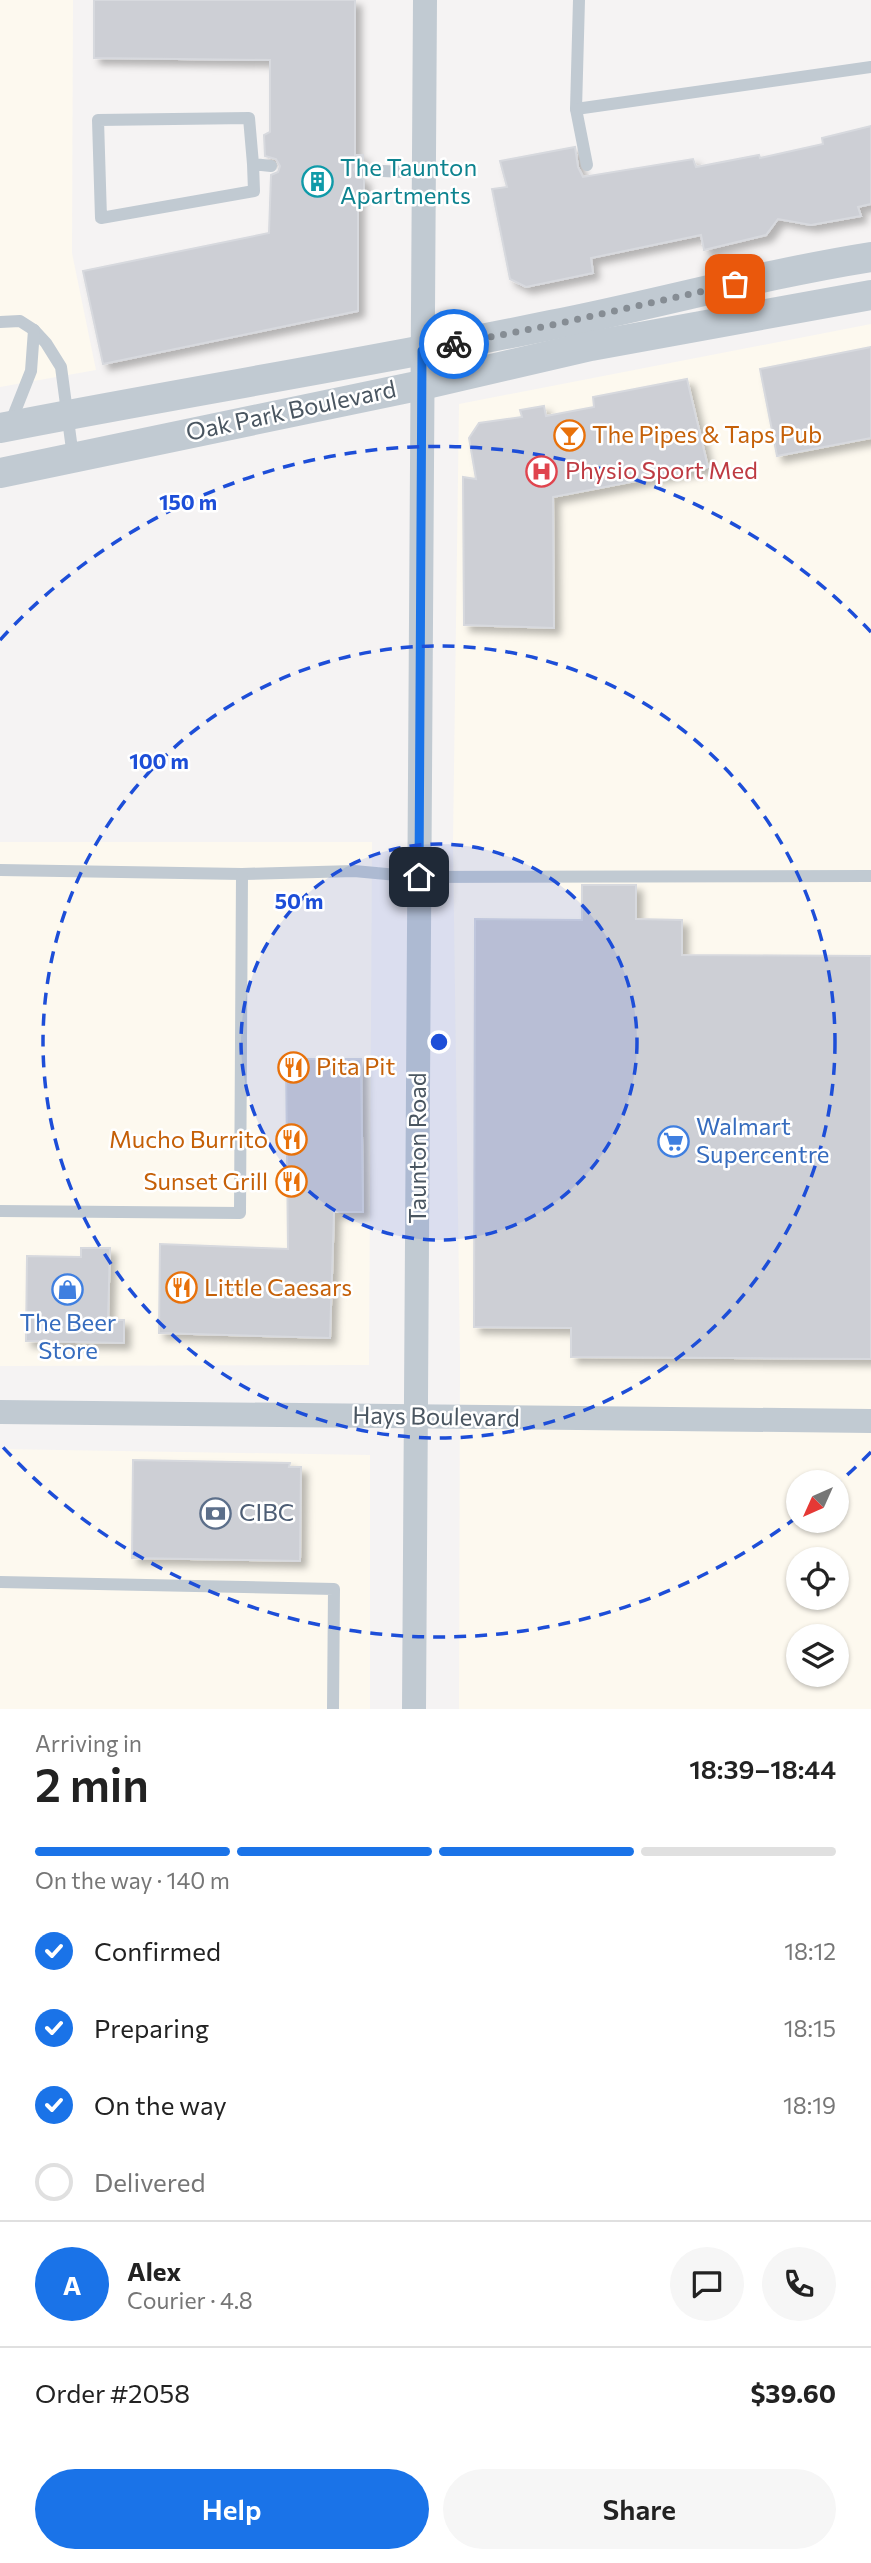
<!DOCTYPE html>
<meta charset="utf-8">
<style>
:root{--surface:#fff;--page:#f6f6f6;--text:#222;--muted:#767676;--line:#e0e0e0;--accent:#1a73e8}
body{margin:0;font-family:Commissioner,sans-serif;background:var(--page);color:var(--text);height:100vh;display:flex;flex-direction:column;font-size:26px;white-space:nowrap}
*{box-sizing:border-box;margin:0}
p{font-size:23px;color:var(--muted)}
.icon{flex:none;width:38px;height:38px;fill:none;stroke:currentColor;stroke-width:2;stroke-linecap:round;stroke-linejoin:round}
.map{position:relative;height:1709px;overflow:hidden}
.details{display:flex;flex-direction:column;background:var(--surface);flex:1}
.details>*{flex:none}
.needle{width:46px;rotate:225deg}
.fabs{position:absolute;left:786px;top:1470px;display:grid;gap:14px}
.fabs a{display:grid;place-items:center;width:63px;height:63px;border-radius:50%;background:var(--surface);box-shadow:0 2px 5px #0004;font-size:35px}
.pin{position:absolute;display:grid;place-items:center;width:60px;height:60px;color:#fff;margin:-30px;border-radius:14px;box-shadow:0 4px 10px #0006}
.courier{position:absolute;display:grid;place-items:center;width:70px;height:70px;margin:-35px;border:5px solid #1a73e8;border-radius:50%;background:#fff;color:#222;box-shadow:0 2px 9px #0007}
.headline em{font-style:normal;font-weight:600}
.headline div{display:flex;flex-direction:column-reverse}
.headline{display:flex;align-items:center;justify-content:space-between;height:119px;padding:0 35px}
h1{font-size:46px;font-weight:600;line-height:52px}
.bar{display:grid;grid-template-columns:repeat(4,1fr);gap:10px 7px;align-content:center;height:84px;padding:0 35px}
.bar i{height:9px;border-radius:5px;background:var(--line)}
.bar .current{background:var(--accent)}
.bar p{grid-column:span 4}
.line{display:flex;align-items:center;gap:18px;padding:0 35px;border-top:2px solid var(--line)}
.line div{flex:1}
.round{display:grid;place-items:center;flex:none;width:74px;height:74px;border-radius:37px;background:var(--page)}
ol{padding:0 35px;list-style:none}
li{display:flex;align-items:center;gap:21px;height:77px}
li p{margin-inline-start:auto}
li .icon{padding:7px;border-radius:50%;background:var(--accent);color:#fff;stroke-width:4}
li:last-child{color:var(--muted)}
li i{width:38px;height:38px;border:4px solid var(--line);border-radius:50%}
.primary-button{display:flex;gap:14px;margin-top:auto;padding:14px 35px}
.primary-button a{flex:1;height:80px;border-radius:42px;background:var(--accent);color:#fff;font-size:28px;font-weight:600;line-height:80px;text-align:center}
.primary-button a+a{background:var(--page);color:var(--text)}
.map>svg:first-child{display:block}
</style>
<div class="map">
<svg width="871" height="1709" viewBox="0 0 871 1709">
<defs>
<filter id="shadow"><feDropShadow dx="6" dy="6" stdDeviation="3.5" flood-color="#0004"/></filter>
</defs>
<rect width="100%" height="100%" fill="#f5f3f3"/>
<g fill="#fdf9ef" fill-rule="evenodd">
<path d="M0,0h73l-1,253 24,117 -96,17z"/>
<path d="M871,324v1385h-412l1,-349 -7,-518 6,-438zM798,1482h38v39h-38zM798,1559h38v39h-38zM798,1636h38v39h-38z"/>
<path d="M0,842h372l-3,523 -369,1z"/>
<path d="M0,1449l370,6v254h-370z"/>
</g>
<g fill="#cdcfd5" stroke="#d7d9de" stroke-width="2" filter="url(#shadow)">
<path d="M94,0h261v155h8v6l-7,4 -2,5 4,7 6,2v14l-6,1v117l-255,53 -20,-93 186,-38 2,-58 7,-3 2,-6 -4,-7 -11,-3 -1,-21 6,-3v-72l-176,-2z"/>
<path d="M871,126v78l-13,3 3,9 -50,9 -33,-6 -12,16 -62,15 -3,-15 -110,23 2,15 -67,14 -16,-8 -18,-90 15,-2 -7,-26 75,-14 3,20 5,10 110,-18 3,8 63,-12 1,3 63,-14 -1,-6z"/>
<path d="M871,347v91l-94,18 -17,-87z"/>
<path d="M687,379l21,88 -155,30 1,131 -90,-3 -1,-148 13,2 -7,-41 10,-15 43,-6 -2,-7 24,-4 2,10 48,-9 -1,-10z"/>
<path d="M582,885h54v34l46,1v35l189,1v403l-300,-2v-29l-97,-1 1,-408 107,1z"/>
<path d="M286,1059h75l2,153h-29l-4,126 -171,-5 1,-89 128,5z"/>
<path d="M81,1248h29l-2,72h16v23l-98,-2 1,-85 54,1z"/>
<path d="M133,1460l157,3 -1,4h12l-1,94 -168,-3z"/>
</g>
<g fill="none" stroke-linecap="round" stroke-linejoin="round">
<g stroke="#c1cad2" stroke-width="12">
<path d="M579,0l-3,109 295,-42"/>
<path d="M576,109l11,56"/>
<path d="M253,164l-4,-46 -151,2 3,98 153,-27 -1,-27 18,2"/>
<path d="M363,170l61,3"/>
<path d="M0,322l20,-1 14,9 12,13 15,24 12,90"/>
<path d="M10,424l21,-53 3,-41"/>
<path d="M0,870l242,4 112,-3 65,6 452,-1"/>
<path d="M0,1211l240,2 2,-339"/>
<path d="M0,1582l334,7 -1,120"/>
</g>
<g stroke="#c1cad2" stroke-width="24">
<path d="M0,1412l871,9"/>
<path d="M414,1709l11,-1709"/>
</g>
<g stroke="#c1cad2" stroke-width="30">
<path d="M0,428c183,-36 368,-65 551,-103 107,-21 212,-51 320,-68"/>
<path d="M0,473l422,-88 169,-39 280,-51"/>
</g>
</g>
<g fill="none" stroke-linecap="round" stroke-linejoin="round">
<path stroke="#868d94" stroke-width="7" stroke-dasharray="0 12.6" d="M454,344l98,-19 183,-41"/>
<path stroke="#1a73e8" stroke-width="9" d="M419,877l3,-526 32,-7"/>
</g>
<circle cx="439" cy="1042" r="198" fill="#1d4ed8" fill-opacity=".12"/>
<g fill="none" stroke="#1d4ed8" stroke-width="3.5" stroke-dasharray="12 9">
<circle cx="439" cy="1042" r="198"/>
<circle cx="439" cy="1042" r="396"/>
<path d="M871 1452A595 595 0 0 1 837 1484M797 1517A595 595 0 0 1 0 1444M0 640A595 595 0 0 1 871 632"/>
</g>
<defs>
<symbol id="building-ring" viewBox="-11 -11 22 22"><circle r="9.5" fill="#fff" stroke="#0f9aa8" stroke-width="1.5"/><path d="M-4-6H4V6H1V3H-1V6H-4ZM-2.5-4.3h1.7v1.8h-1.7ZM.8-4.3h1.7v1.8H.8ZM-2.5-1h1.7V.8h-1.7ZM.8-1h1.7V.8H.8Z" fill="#0f9aa8"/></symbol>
<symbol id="bar-ring" viewBox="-11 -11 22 22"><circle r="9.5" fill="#fff" stroke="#e8710a" stroke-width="1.5"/><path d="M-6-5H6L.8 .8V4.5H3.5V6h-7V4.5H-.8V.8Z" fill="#e8710a"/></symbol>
<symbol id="hospital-ring" viewBox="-11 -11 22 22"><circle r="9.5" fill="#fff" stroke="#e0444e" stroke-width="1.5"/><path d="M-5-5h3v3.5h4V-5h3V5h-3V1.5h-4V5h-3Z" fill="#e0444e"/></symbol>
<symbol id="restaurant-ring" viewBox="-11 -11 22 22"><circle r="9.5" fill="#fff" stroke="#e8710a" stroke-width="1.5"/><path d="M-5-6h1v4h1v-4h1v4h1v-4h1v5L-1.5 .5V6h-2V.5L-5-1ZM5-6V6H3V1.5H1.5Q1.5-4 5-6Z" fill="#e8710a"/></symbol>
<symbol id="supermarket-ring" viewBox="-11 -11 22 22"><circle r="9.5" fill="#fff" stroke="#3f7fe0" stroke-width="1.5"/><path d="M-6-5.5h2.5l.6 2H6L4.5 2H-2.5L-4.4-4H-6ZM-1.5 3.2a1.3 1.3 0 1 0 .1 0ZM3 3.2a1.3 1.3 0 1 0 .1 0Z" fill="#3f7fe0"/></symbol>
<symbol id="shop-ring" viewBox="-11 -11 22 22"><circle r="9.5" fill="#fff" stroke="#3f7fe0" stroke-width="1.5"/><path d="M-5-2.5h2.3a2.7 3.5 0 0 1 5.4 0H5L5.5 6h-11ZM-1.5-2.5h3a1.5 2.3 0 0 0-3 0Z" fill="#3f7fe0"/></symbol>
<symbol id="bank-ring" viewBox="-11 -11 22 22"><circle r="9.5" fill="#fff" stroke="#5c6f8a" stroke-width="1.5"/><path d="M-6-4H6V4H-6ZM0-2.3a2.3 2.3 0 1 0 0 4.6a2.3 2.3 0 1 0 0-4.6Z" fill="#5c6f8a"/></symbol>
</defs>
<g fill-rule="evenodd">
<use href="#building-ring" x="300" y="164" width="35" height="35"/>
<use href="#bar-ring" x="552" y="418" width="35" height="35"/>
<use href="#hospital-ring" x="524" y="454" width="35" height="35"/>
<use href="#restaurant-ring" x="276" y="1050" width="35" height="35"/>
<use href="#restaurant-ring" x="274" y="1122" width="35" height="35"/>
<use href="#supermarket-ring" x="656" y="1124" width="35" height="35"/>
<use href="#restaurant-ring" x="274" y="1164" width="35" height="35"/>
<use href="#restaurant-ring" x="164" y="1270" width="35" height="35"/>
<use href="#shop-ring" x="50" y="1272" width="35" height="35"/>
<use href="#bank-ring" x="198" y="1496" width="35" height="35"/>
</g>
<g text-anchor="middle" stroke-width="5" stroke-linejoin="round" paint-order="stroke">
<g font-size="24" fill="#0d838f" stroke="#fff" text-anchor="start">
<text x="340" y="176">The Taunton<tspan x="340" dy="28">Apartments</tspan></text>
</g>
<g font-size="24" fill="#4a5661" stroke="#fff">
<text transform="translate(291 411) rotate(-12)" y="8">Oak Park Boulevard</text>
<text transform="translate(418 1148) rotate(-90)" y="8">Taunton Road</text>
<text transform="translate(436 1417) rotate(1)" y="8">Hays Boulevard</text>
</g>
<g font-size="24" fill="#c56008" stroke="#fff" text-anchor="start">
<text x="592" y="443">The Pipes &amp; Taps Pub</text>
<text x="316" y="1075">Pita Pit</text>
<text x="268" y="1148" text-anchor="end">Mucho Burrito</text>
<text x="268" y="1190" text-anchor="end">Sunset Grill</text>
<text x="204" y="1296">Little Caesars</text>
</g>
<g font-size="24" fill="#be3a42" stroke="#fff" text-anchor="start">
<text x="565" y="479">Physio Sport Med</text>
</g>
<g font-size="24" fill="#366cbe" stroke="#fff" text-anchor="start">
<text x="696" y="1135">Walmart<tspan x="696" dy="28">Supercentre</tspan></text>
<text x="68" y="1331" text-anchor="middle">The Beer<tspan x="68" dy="28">Store</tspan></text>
</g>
<g font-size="24" fill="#4e5e75" stroke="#fff" text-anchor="start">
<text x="239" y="1521">CIBC</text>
</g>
</g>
<circle cx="439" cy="1042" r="10" fill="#1d4ed8" stroke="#fff" stroke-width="3.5"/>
<g font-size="21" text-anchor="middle" font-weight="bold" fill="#1d4ed8" stroke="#fff" stroke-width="5" stroke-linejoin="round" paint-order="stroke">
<text x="188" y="510">150 m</text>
<text x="159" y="769">100 m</text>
<text x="299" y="909">50 m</text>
</g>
</svg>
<div class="fabs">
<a><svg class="needle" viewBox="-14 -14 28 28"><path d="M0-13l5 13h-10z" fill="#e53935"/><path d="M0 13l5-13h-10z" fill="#767676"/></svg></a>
<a><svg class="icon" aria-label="locate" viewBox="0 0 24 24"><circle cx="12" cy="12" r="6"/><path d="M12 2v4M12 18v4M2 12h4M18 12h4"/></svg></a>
<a><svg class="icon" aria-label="layers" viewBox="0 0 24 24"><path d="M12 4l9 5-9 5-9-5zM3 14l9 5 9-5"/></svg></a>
</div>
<div class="pin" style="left:735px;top:284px;background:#ea580c"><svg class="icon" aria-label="bag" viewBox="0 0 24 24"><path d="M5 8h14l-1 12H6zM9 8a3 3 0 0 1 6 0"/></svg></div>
<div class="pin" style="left:419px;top:877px;background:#1f2937"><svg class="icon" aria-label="home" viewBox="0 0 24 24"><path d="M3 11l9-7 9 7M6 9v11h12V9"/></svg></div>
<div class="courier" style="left:454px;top:344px"><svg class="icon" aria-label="bike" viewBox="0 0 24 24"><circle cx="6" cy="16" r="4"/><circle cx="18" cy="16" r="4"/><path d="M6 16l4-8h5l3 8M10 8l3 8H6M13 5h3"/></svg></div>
</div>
<section class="details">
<div class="headline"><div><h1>2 min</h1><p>Arriving in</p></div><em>18:39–18:44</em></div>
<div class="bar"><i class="current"></i><i class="current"></i><i class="current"></i><i></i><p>On the way · 140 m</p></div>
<ol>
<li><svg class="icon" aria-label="check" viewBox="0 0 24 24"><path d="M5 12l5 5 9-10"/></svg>Confirmed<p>18:12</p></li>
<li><svg class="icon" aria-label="check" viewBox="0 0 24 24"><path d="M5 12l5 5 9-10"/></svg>Preparing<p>18:15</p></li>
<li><svg class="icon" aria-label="check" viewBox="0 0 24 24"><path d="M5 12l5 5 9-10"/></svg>On the way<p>18:19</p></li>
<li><i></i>Delivered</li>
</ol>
<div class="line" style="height:126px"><b class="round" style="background:var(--accent);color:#fff">A</b><div><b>Alex</b><p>Courier · 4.8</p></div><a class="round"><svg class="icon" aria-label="chat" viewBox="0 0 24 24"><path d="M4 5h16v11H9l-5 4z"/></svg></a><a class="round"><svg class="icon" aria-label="phone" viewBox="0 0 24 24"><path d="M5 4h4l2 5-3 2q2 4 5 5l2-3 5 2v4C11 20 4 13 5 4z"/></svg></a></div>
<div class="line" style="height:91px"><div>Order #2058</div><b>$39.60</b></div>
<div class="primary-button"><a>Help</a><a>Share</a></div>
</section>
